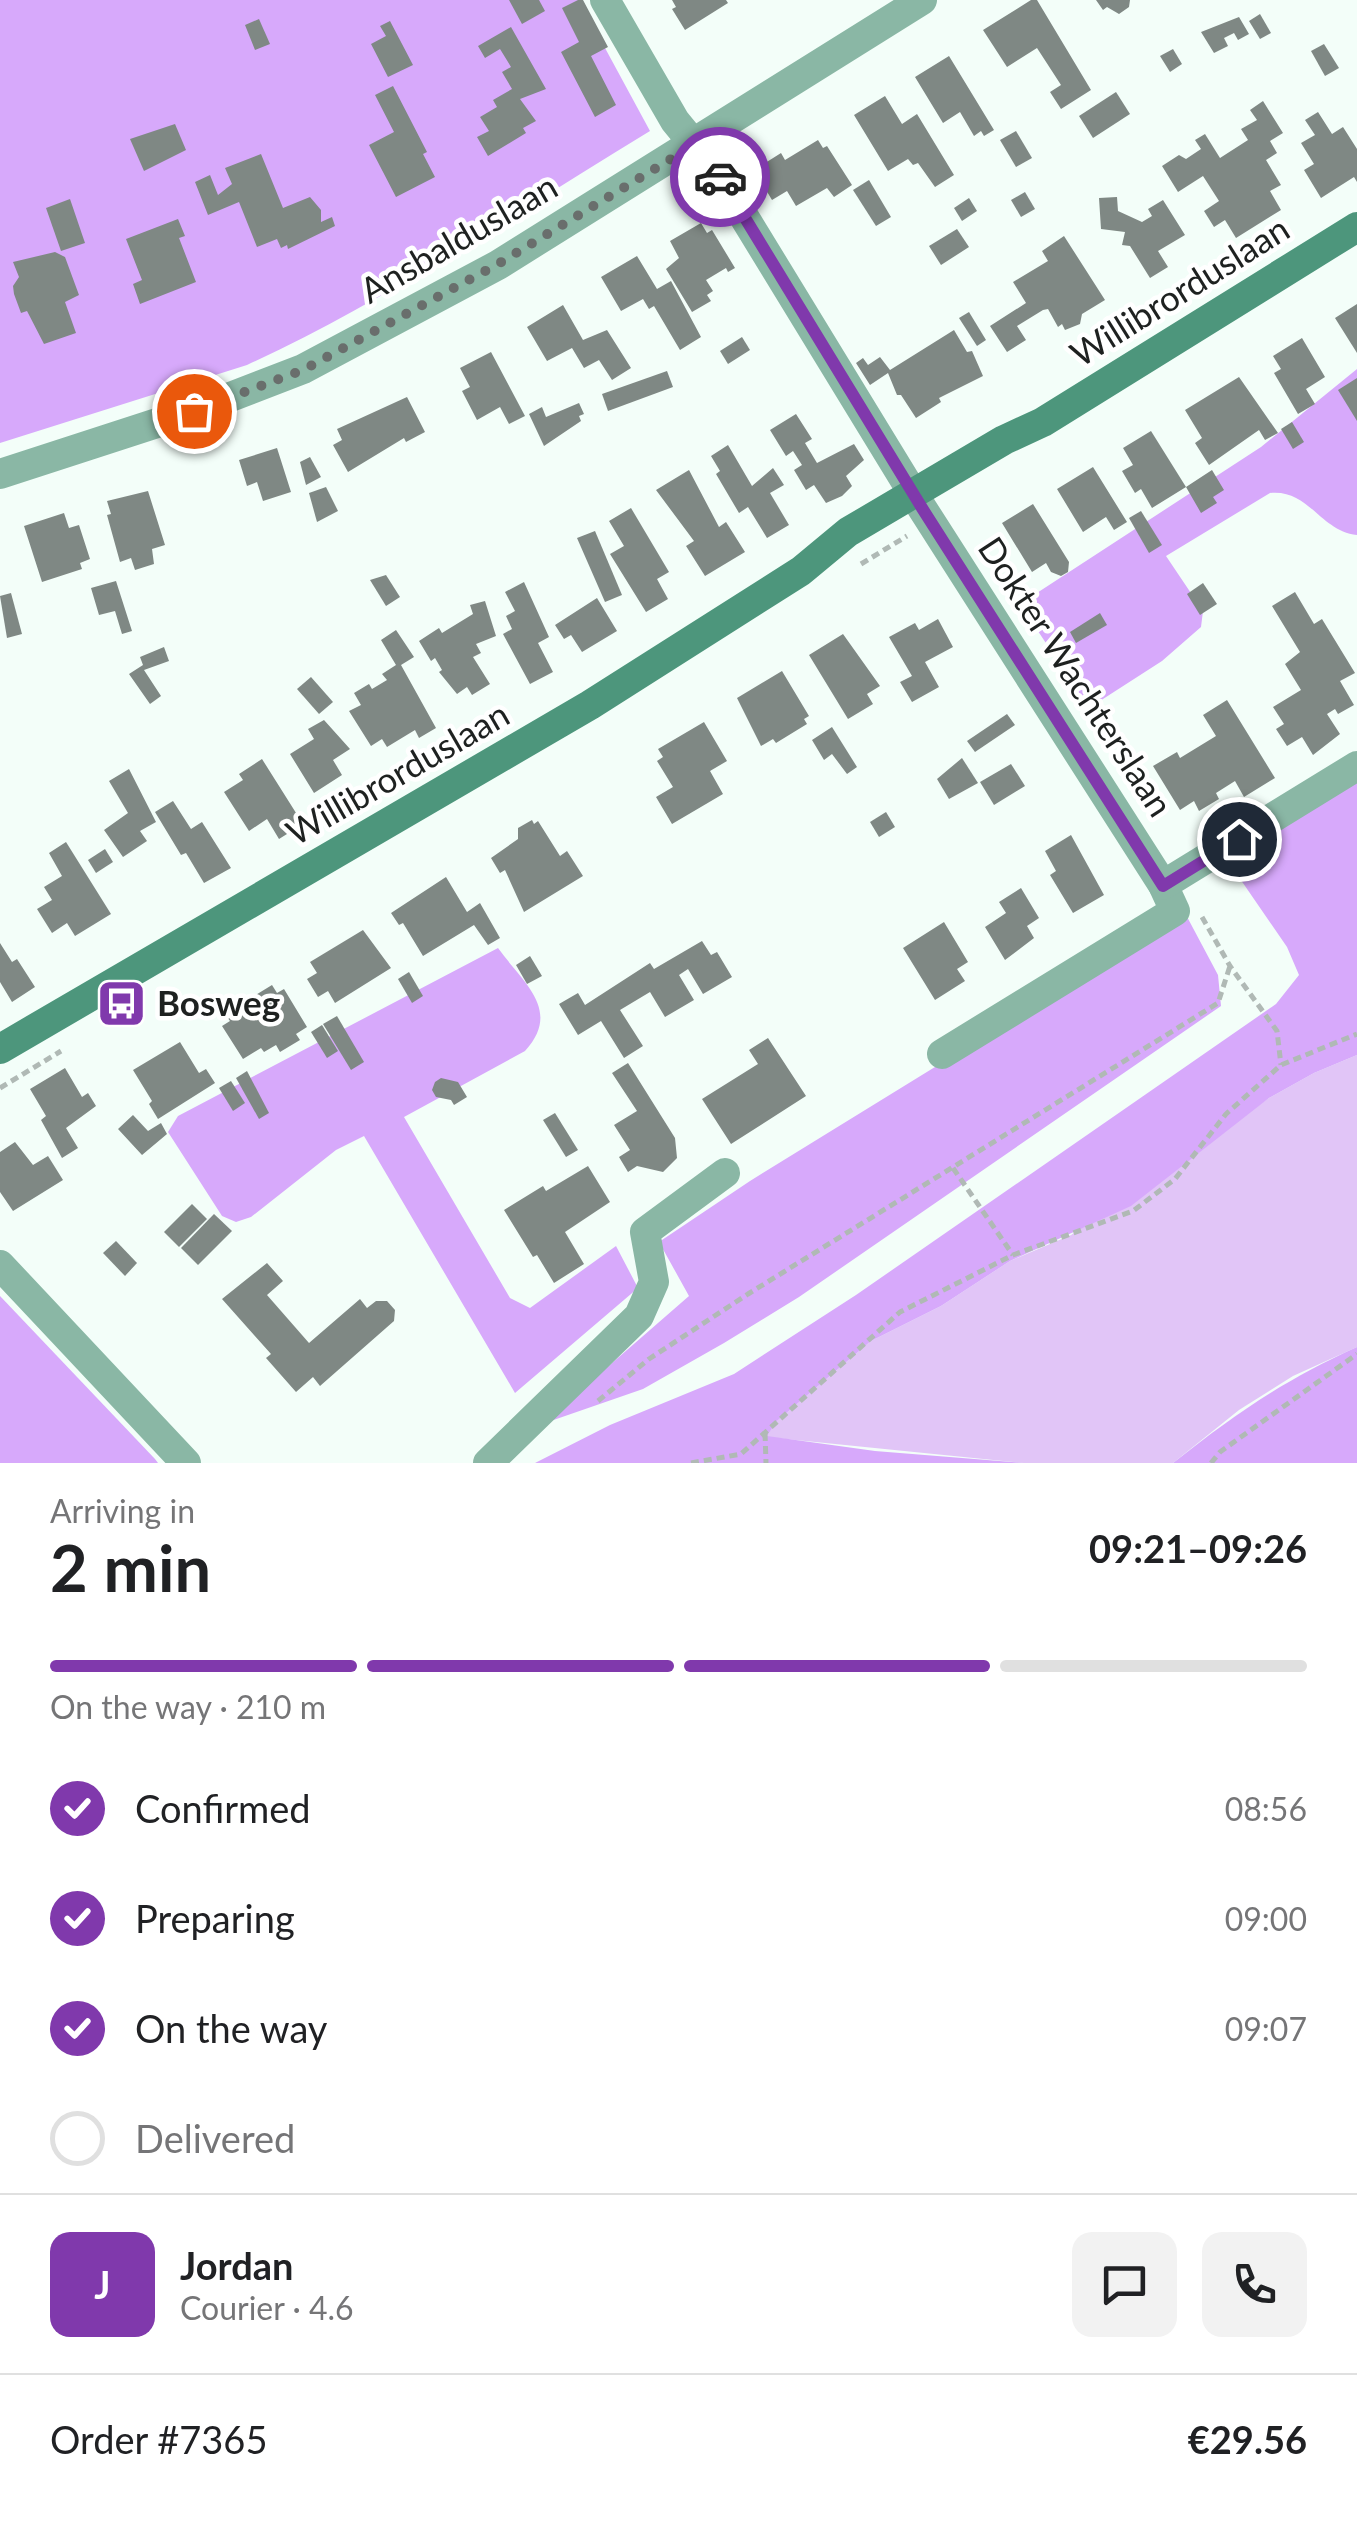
<!DOCTYPE html>
<meta charset="utf-8">
<style>
:root{--surface:#fff;--page:#f2f2f2;--text:#202124;--muted:#757577;--line:#e0e0e0;--accent:#8039ac}
body{margin:0;font-family:Lato,sans-serif;background:var(--page);color:var(--text);height:100vh;display:flex;flex-direction:column;font-size:38px;white-space:nowrap}
*{box-sizing:border-box;margin:0}
p{font-size:32px;color:var(--muted)}
.icon{flex:none;width:55px;height:55px;fill:none;stroke:currentColor;stroke-width:2;stroke-linecap:round;stroke-linejoin:round}
.map{position:relative;height:1463px;overflow:hidden}
.details{display:flex;flex-direction:column;background:var(--surface);flex:1}
.details>*{flex:none}
.pin{position:absolute;display:grid;place-items:center;width:85px;height:85px;color:#fff;margin:-42px;border:5px solid #fff;border-radius:50%;box-shadow:0 2px 10px #0007}
.courier{position:absolute;display:grid;place-items:center;width:100px;height:100px;margin:-50px;border:8px solid #8039ac;border-radius:50%;background:#fff;color:#222;box-shadow:0 2px 12px #0007}
.head em{font-style:normal;font-weight:700}
.head div{display:flex;flex-direction:column-reverse}
.head{display:flex;align-items:center;justify-content:space-between;height:170px;padding:0 50px}
h1{font-size:65px;font-weight:700;line-height:75px}
.bar{display:grid;grid-template-columns:repeat(4,1fr);gap:15px 10px;align-content:center;height:120px;padding:0 50px}
.bar i{height:12px;border-radius:8px;background:var(--line)}
.bar .selected{background:var(--accent)}
.bar p{grid-column:span 4}
.line{display:flex;align-items:center;gap:25px;padding:0 50px;border-top:2px solid var(--line)}
.line div{flex:1}
.round{display:grid;place-items:center;flex:none;width:105px;height:105px;border-radius:20px;background:var(--page)}
ol{padding:0 50px;list-style:none}
li{display:flex;align-items:center;gap:30px;height:110px}
li p{margin-inline-start:auto}
li .icon{padding:10px;border-radius:50%;background:var(--accent);color:#fff;stroke-width:4}
li:last-child{color:var(--muted)}
li i{width:55px;height:55px;border:5px solid var(--line);border-radius:50%}
.map>svg:first-child{display:block}
</style>
<div class="map">
<svg width="1357" height="1463" viewBox="0 0 1357 1463">
<rect width="100%" height="100%" fill="#f3fef9"/>
<path fill="#e1c5f7" d="M1357,1055v292l-64,29 -54,34 -66,53h-149l-258,-26 11,-16 94,-80 70,-35 69,-45 61,-26 198,-137 45,-25z"/>
<g fill="#d7a9fb">
<path d="M0,0h579l71,131c-132,80 -263,170 -403,234l-247,78z"/>
<path d="M1357,369v166c-37,-4 -48,-46 -87,-42l-104,63 37,55 -2,16 -39,34 -73,47 -69,-104 241,-157z"/>
<path d="M1357,773v282l-43,18 -45,25 -138,108 -121,55 -69,45 -70,35 -94,80 -10,15 108,15 149,12h-489l75,-38 124,-51 122,-79 420,-291 23,-29 -12,-28 -64,-93z"/>
<path d="M1185,913l33,62 3,31 -422,291 -75,46 -81,46 -101,35 147,-128 -30,-54 91,-61z"/>
<path d="M498,948c26,36 64,62 27,103l-121,66 106,181 20,10 86,-62 22,42 -123,105 -151,-257 -28,14 -85,67 -15,5 -14,-6 -54,-84 10,-16z"/>
<path d="M0,1296l155,163 3,4h-158z"/>
<path d="M1357,1347v116h-184c62,-49 111,-83 184,-116z"/>
</g>
<g fill="#7f8884">
<path d="M509,0h30l6,11 -23,13z"/>
<path d="M578,0h5l25,47 -17,9 25,49 -21,12 -34,-65 18,-10 -17,-34z"/>
<path d="M672,0h54l2,3 -43,27 -13,-21 4,-2z"/>
<path d="M1031,0h6l54,90 -30,19 -11,-17 11,-7 -24,-37 -30,19 -24,-37z"/>
<path d="M1096,0h34l-1,7 -10,7 -12,-7 -4,3z"/>
<path d="M1260,14l11,19 -11,6 -11,-18z"/>
<path d="M1239,17l10,17 -11,6 -4,-7 -10,5 4,8 -14,7 -13,-21z"/>
<path d="M259,19l11,25 -15,6 -10,-25z"/>
<path d="M390,21l23,44 -25,12 -17,-33 15,-8 -6,-10z"/>
<path d="M511,27l35,62 -26,10 16,22 -13,7 3,5 -38,23 -11,-19 12,-6 -9,-14 17,-10 -4,-7 19,-11 -10,-17 9,-5 -11,-18 -15,9 -7,-12z"/>
<path d="M1324,44l15,24 -14,8 -14,-25z"/>
<path d="M1173,49l9,15 -12,8 -10,-16z"/>
<path d="M949,56l45,74 -10,6 -3,-5 -7,5 -14,-24 -17,11 -28,-46z"/>
<path d="M393,86l34,66 -4,2 12,23 -39,20 -27,-52 25,-13 -19,-37z"/>
<path d="M1116,92l14,22 -37,24 -14,-22z"/>
<path d="M885,96l17,28 15,-10 37,61 -19,12 -17,-24 -5,2 -5,-6 -20,12 -34,-56z"/>
<path d="M1263,101l20,32 -13,8 7,12 -11,7 15,25 -11,6 11,19 -45,28 -11,-18 -11,7 -10,-16 15,-10 -16,-25 -25,16 -16,-26 17,-11 7,4 15,-10 -6,-9 10,-6 15,24 28,-18 -7,-11 16,-9 -7,-10z"/>
<path d="M1318,112l14,22 11,-7 14,22v33l-3,-5 -33,21 -17,-28 10,-6 -13,-21 14,-8 -10,-15z"/>
<path d="M175,124l11,26 -42,21 -14,-32z"/>
<path d="M1016,131l16,27 -16,9 -16,-27z"/>
<path d="M818,140l5,8 4,-2 25,39 -18,12 -7,-9 -31,18 -9,-15 -15,9 -18,-30 27,-17 4,7z"/>
<path d="M261,154l22,54 27,-11 11,13v12l11,-5 3,9 -47,23 -1,-4 -6,3 -4,-9 -20,8 -18,-45 -31,13 -13,-33 15,-7 8,20 14,-11 -7,-16z"/>
<path d="M869,180l22,37 -15,9 -23,-36z"/>
<path d="M1025,192l10,17 -14,8 -10,-17z"/>
<path d="M1117,197l1,14 24,11 10,-6 -4,-7 15,-9 22,35 -27,16 10,16 -18,11 -20,-32 -8,-1 3,-13 -24,-3 -2,-31z"/>
<path d="M969,198l8,13 -15,10 -8,-13z"/>
<path d="M70,199l15,44 -24,8 -15,-43z"/>
<path d="M178,219l7,17 -6,2 17,44 -56,22 -7,-20 9,-4 -16,-41z"/>
<path d="M701,223l6,10 5,-3 23,38 -7,4 -2,-4 -20,12 7,11 -6,4 4,6 -19,11 -26,-43 13,-11 -9,-17z"/>
<path d="M957,229l12,18 -28,18 -12,-19z"/>
<path d="M1064,236l41,64 -23,14 -2,10 -15,6 -3,-6 -4,3 -10,-18 -5,1 -26,16 9,14 -19,12 -17,-26 36,-23 -13,-21 35,-21 -6,-10z"/>
<path d="M55,252l10,5 14,38 -14,7 11,31 -32,11 -17,-33 -6,2 -7,-19 -1,-8 6,-9 -6,-15z"/>
<path d="M637,256l20,33 14,-8 30,56 -21,13 -26,-44 -5,3 -6,-10 -22,12 -20,-34z"/>
<path d="M1357,304v49l-22,-35z"/>
<path d="M563,305l20,35 24,-10 24,38 -19,12 -13,-20 -15,8 -12,-20 -25,13 -20,-34z"/>
<path d="M969,312l17,28 -9,6 -18,-28z"/>
<path d="M954,330l13,22 5,-1 11,25 -44,22 2,4 -25,16 -15,-23h-4l-9,-22 -18,12 -14,-22 7,-5 5,7 12,-8 10,13z"/>
<path d="M742,337l8,13 -22,14 -8,-13z"/>
<path d="M1302,338l23,39 -19,12 9,15 -17,10 -24,-41 7,-4 -8,-13z"/>
<path d="M491,352l34,64 -16,8 -9,-17 -23,13 -15,-29 8,-4 -10,-19z"/>
<path d="M667,371l6,16 -65,24 -6,-17z"/>
<path d="M1239,377l39,56 -13,7 -6,-10 -50,35 -14,-22 7,-5 -17,-28z"/>
<path d="M1357,378v43l-19,-31z"/>
<path d="M407,397l18,35 -19,10 -2,-4 -56,34 -15,-27 9,-5 -5,-11z"/>
<path d="M579,403l5,11 -5,2 2,5 -37,25 -15,-32 13,-7 4,10z"/>
<path d="M796,414l16,25 -7,4 12,20 37,-19 10,16 -18,16 6,10 -10,10 -16,7 -12,-18 -8,5 -12,-20 8,-5 -9,-14 -7,5 -16,-26z"/>
<path d="M1292,422l12,20 -11,7 -12,-20z"/>
<path d="M1151,431l35,56 26,-17 12,20 -11,7 4,6 -16,10 -15,-26 -34,21 -11,-19 -6,4 -13,-22 11,-6 -10,-17z"/>
<path d="M728,445l24,41 21,-18 11,17 -14,8 19,32 -22,13 -19,-31 -9,6 -23,-39 4,-3 -9,-15z"/>
<path d="M277,448l14,44 -28,9 -6,-19 -10,4 -8,-26z"/>
<path d="M310,457l11,20 -15,8 -6,-23z"/>
<path d="M1093,467l34,55 -13,8 -8,-13 -23,15 -26,-43z"/>
<path d="M689,470l30,57 7,-5 19,30 -40,24 -19,-30 8,-5 -38,-51z"/>
<path d="M326,487l12,24 -21,11 -8,-29z"/>
<path d="M148,491l17,54 -13,4 2,15 -19,6 -4,-12 -11,4 -13,-47 4,-1 -4,-13z"/>
<path d="M1033,504l36,58 -1,10 -7,4 -10,-4 -5,-9 -14,9 -30,-49z"/>
<path d="M631,508l38,64 -12,7 11,20 -22,13 -36,-58 14,-8 -15,-25z"/>
<path d="M1141,511l21,34 -13,8 -20,-35z"/>
<path d="M64,513l5,15 10,-3 11,34 -10,4 2,6 -40,13 -18,-56z"/>
<path d="M595,531l27,64 -17,7 -28,-64z"/>
<path d="M386,575l14,22 -14,9 -16,-26z"/>
<path d="M116,581l16,50 -10,3 -7,-23 -16,4 -8,-27z"/>
<path d="M524,582l25,55 -11,6 15,29 -23,12 -27,-50 9,-5 -6,-13 9,-5 -10,-19z"/>
<path d="M1203,583l14,21 -17,11 -13,-21z"/>
<path d="M1295,592l19,32 8,-5 33,54 -15,8 14,24 -16,9 -3,-5 -8,5 13,20 -27,21 -11,-18 -15,9 -11,-17 8,-5 -11,-17 28,-17 -16,-26 15,-12 -28,-46z"/>
<path d="M11,593l11,41 -15,4 -7,-42z"/>
<path d="M597,598l20,33 -35,21 -11,-17 -7,4 -9,-14z"/>
<path d="M485,601l11,35 -20,8 5,9 -8,4 17,27 -18,11 -5,-8 -10,7 -18,-22 3,-2 -7,-12 -4,3 -12,-20 20,-13 3,5 31,-19 -3,-9z"/>
<path d="M1100,613l7,12 -31,18 -6,-11z"/>
<path d="M938,619l15,28 -28,15 14,25 -27,15 -12,-20 12,-6 -23,-39 26,-14 4,7z"/>
<path d="M396,630l18,27 -13,8 35,63 -17,10 -4,-8 -28,17 -5,-8 -11,7 -22,-35 12,-6 -7,-12 15,-9 3,5 15,-9 -5,-6 14,-9 -15,-25z"/>
<path d="M843,634l37,52 -13,8 6,10 -25,15 -39,-64z"/>
<path d="M164,647l5,14 -25,9 17,26 -11,8 -21,-30 14,-9 -3,-8z"/>
<path d="M782,671l27,45 -5,3 3,5 -31,19 -3,-4 -12,7 -24,-48z"/>
<path d="M311,677l22,25 -14,12 -22,-25z"/>
<path d="M1227,700l48,78 -31,19 -9,-16 -19,12 3,6 -20,12 -5,-10 -14,9 -27,-44 24,-14 3,6 36,-22 -13,-21z"/>
<path d="M1007,714l8,11 -40,27 -8,-11z"/>
<path d="M324,720l26,29 -17,11 9,15 -28,18 -24,-39 24,-15 -6,-10z"/>
<path d="M704,722l23,39 -17,10 13,23 -51,30 -16,-27 17,-10 -16,-26 6,-4 -5,-8z"/>
<path d="M832,727l25,40 -10,7 -15,-20 -8,6 -12,-20z"/>
<path d="M962,758l16,25 -29,16 -12,-20z"/>
<path d="M262,759l41,65 -24,15 -12,-20 -18,12 -25,-39 19,-12 -4,-6z"/>
<path d="M1011,764l14,22 -31,19 -14,-23z"/>
<path d="M129,769l27,53 -16,9 7,10 -24,16 -19,-27 24,-17 -19,-32z"/>
<path d="M173,801l18,28 11,-7 29,46 -27,15 -18,-30 -5,2 -26,-43z"/>
<path d="M886,812l9,15 -16,10 -9,-15z"/>
<path d="M532,820l2,4 4,-3 22,35 7,-5 16,25 -59,36 -19,-42 -5,3 -9,-15 27,-19v-11z"/>
<path d="M1071,835l33,60 -31,18 -23,-38 6,-4 -11,-20z"/>
<path d="M66,842l45,72 -36,22 -8,-13 -15,10 -15,-24 15,-9 -8,-13 18,-11 -13,-23z"/>
<path d="M105,849l8,13 -17,11 -8,-13z"/>
<path d="M446,877l21,35 13,-9 20,35 -12,7 -14,-20 -51,31 -20,-33 -4,2 -8,-12z"/>
<path d="M1021,888l18,30 -12,8 7,12 -29,22 -20,-33 21,-14 -7,-11z"/>
<path d="M944,922l24,40 -11,7 8,12 -30,19 -32,-52z"/>
<path d="M363,930l28,38 -56,35 -7,-12 -10,6 -11,-18 10,-6 -7,-11z"/>
<path d="M702,941l9,14 6,-3 15,25 -29,17 -15,-25 -9,6 15,25 -29,17 -15,-25 -30,18 23,36 -19,12 -23,-37 -23,14 -19,-31 19,-11 7,12 65,-42 4,6z"/>
<path d="M0,943l12,19 5,-3 18,28 -23,15 -12,-20z"/>
<path d="M530,956l12,20 -15,8 -11,-19z"/>
<path d="M409,972l14,24 -11,7 -14,-24z"/>
<path d="M272,985l5,8 7,-4 23,38 -11,7 4,6 -20,12 -4,-7 -12,7 -3,-4 -18,11 -21,-33 8,-5 -5,-7z"/>
<path d="M337,1016l27,46 -13,8 -28,-46z"/>
<path d="M322,1025l16,26 -11,7 -16,-26z"/>
<path d="M768,1038l38,58 -75,48 -29,-45 56,-35 -9,-14z"/>
<path d="M180,1042l19,31 7,-4 9,14 -57,36 -9,-15 3,-3 -19,-31z"/>
<path d="M628,1063l47,75 2,20 -14,14 -26,-6 -9,6 -9,-15 11,-7 -16,-25 23,-14 -25,-38z"/>
<path d="M65,1068l17,29 6,-4 8,13 -30,22 12,20 -16,10 -21,-38 5,-4 -16,-27z"/>
<path d="M247,1071l22,42 -10,6 -23,-41z"/>
<path d="M441,1078l17,4 9,15 -13,8 -3,-5 -15,-3 -4,-7 3,-8z"/>
<path d="M231,1081l14,22 -12,8 -14,-23z"/>
<path d="M555,1113l23,37 -12,7 -23,-37z"/>
<path d="M133,1115l15,16 13,-8 6,11 -25,21 -24,-26z"/>
<path d="M15,1142l18,23 15,-9 15,24 -50,31 -13,-19v-40z"/>
<path d="M588,1166l22,36 -45,30 19,32 -30,19 -17,-28 -4,2 -29,-47 39,-24 3,5z"/>
<path d="M192,1204l15,15 -28,28 -15,-15z"/>
<path d="M214,1214l18,17 -34,34 -17,-17z"/>
<path d="M116,1241l21,22 -12,13 -22,-23z"/>
<path d="M267,1263l16,18 -16,14 42,48 51,-44 7,9 9,-7h11l8,9 -1,11 -74,65 -7,-9 -17,15 -30,-34 5,-4 -49,-55z"/>
</g>
<g fill="none" stroke-linecap="round" stroke-linejoin="round">
<g stroke="#b0b9b5" stroke-width="5" stroke-dasharray="8 5" stroke-linecap="butt">
<path d="M861,564l46,-28"/>
<path d="M1202,917l28,49 47,65 4,34"/>
<path d="M0,1088l61,-37"/>
<path d="M953,1168l60,87"/>
<path d="M598,1401l51,-42 99,-65 470,-291 12,-37"/>
<path d="M765,1433l1,30"/>
<path d="M691,1463l50,-9 159,-142 113,-57 120,-44 42,-32 51,-65 55,-49 76,-31"/>
<path d="M1211,1463l9,-11 137,-98"/>
</g>
<g stroke="#8ab7a5" stroke-width="30">
<path d="M605,0l70,121 41,50 206,337 241,377 12,26 -233,143"/>
<path d="M0,474l194,-63 109,-42 195,-104 424,-265"/>
<path d="M1163,885l194,-119"/>
<path d="M0,1265l186,198"/>
<path d="M488,1463l151,-147 15,-34 -9,-50 80,-59"/>
</g>
<path stroke="#4d967c" stroke-width="30" d="M0,1049l590,-344 211,-134 47,-39 156,-92 39,-18 314,-195"/>
</g>
<g fill="none" stroke-linecap="round" stroke-linejoin="round">
<path stroke="#696e6c" stroke-width="10" stroke-dasharray="0 18" d="M194,411l109,-41 195,-106 196,-119 26,32"/>
<path stroke="#8039ac" stroke-width="12" d="M720,177l202,331 241,378 76,-47"/>
</g>
<defs>
<symbol id="bus-square" viewBox="-11 -11 22 22"><rect x="-9" y="-9" width="18" height="18" rx="4" fill="#8039ac" stroke="#fff"/><path d="M-5-6H5V4H4V6H2V4H-2V6H-4V4H-5ZM-3.5-4V0h7V-4ZM-3.5 1.2v1.5H-2V1.2ZM2 1.2v1.5H3.5V1.2Z" fill="#fff"/></symbol>
</defs>
<g fill-rule="evenodd">
<use href="#bus-square" x="94" y="976" width="55" height="55"/>
</g>
<g text-anchor="middle" stroke-width="9" stroke-linejoin="round" paint-order="stroke">
<g font-size="35" fill="#1e2120" stroke="#fff">
<text transform="translate(459 239) rotate(-30)" y="12">Ansbalduslaan</text>
<text transform="translate(1180 292) rotate(-32)" y="12">Willibrorduslaan</text>
<text transform="translate(1075 677) rotate(57)" y="12">Dokter Wachterslaan</text>
<text transform="translate(398 774) rotate(-30)" y="12">Willibrorduslaan</text>
</g>
<g font-size="35" font-weight="bold" fill="#1e2120" stroke="#fff" text-anchor="start">
<text x="157" y="1016">Bosweg</text>
</g>
</g>
</svg>
<div class="pin" style="left:194px;top:411px;background:#ea580c"><svg class="icon" aria-label="bag" viewBox="0 0 24 24"><path d="M5 8h14l-1 12H6zM9 8a3 3 0 0 1 6 0"/></svg></div>
<div class="pin" style="left:1239px;top:839px;background:#1f2937"><svg class="icon" aria-label="home" viewBox="0 0 24 24"><path d="M3 11l9-7 9 7M6 9v11h12V9"/></svg></div>
<div class="courier" style="left:720px;top:177px"><svg class="icon" aria-label="car" viewBox="0 0 24 24"><path d="M5 17H2v-5l4-1 3-4h7l3 4 3 1v5h-3M9 17h6M6 11h13"/><circle cx="7" cy="17" r="2"/><circle cx="17" cy="17" r="2"/></svg></div>
</div>
<section class="details">
<div class="head"><div><h1>2 min</h1><p>Arriving in</p></div><em>09:21–09:26</em></div>
<div class="bar"><i class="selected"></i><i class="selected"></i><i class="selected"></i><i></i><p>On the way · 210 m</p></div>
<ol>
<li><svg class="icon" aria-label="check" viewBox="0 0 24 24"><path d="M5 12l5 5 9-10"/></svg>Confirmed<p>08:56</p></li>
<li><svg class="icon" aria-label="check" viewBox="0 0 24 24"><path d="M5 12l5 5 9-10"/></svg>Preparing<p>09:00</p></li>
<li><svg class="icon" aria-label="check" viewBox="0 0 24 24"><path d="M5 12l5 5 9-10"/></svg>On the way<p>09:07</p></li>
<li><i></i>Delivered</li>
</ol>
<div class="line" style="height:180px"><b class="round" style="background:var(--accent);color:#fff">J</b><div><b>Jordan</b><p>Courier · 4.6</p></div><a class="round"><svg class="icon" aria-label="chat" viewBox="0 0 24 24"><path d="M4 5h16v11H9l-5 4z"/></svg></a><a class="round"><svg class="icon" aria-label="phone" viewBox="0 0 24 24"><path d="M5 4h4l2 5-3 2q2 4 5 5l2-3 5 2v4C11 20 4 13 5 4z"/></svg></a></div>
<div class="line" style="height:130px"><div>Order #7365</div><b>€29.56</b></div>
</section>
